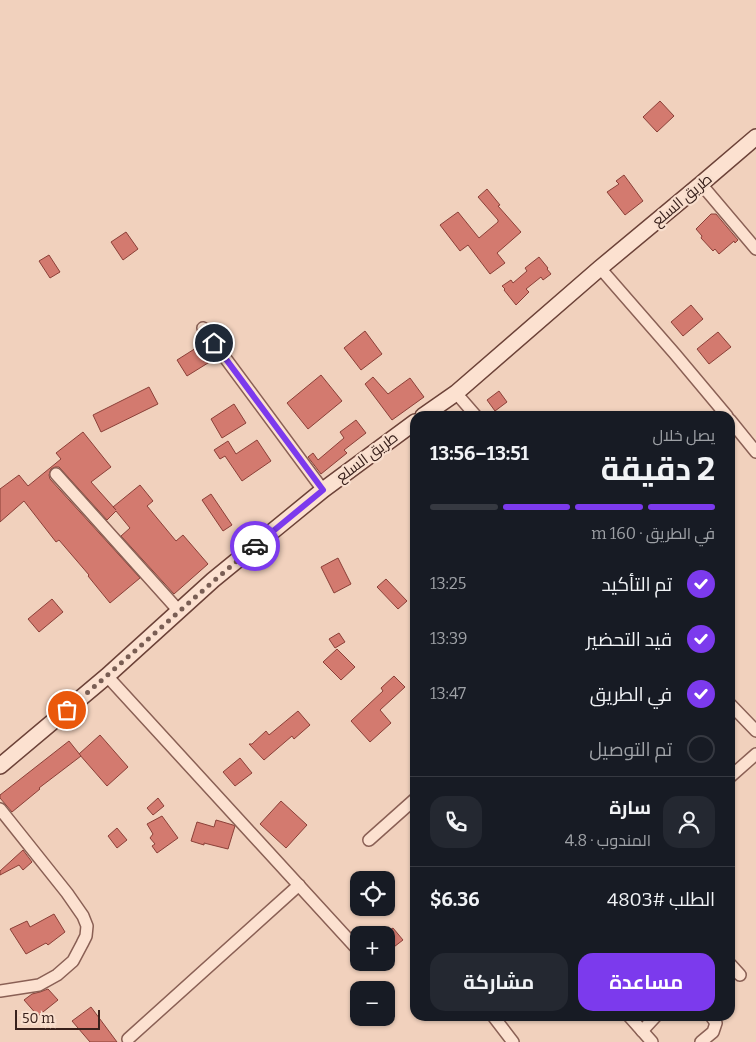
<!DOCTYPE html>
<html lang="ar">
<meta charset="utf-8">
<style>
:root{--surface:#171b24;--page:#242831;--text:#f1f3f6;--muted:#9ea1a6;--line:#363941;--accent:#7c3aed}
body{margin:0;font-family:Bitter,Cairo,serif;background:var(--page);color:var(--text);direction:rtl;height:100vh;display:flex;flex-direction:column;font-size:19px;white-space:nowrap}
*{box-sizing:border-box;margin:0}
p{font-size:16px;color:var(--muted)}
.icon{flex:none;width:28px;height:28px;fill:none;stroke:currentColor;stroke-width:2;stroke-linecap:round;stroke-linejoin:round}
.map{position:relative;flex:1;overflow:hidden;direction:ltr}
.side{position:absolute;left:410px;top:411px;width:325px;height:610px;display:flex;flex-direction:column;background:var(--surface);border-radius:15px;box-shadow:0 1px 4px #0004;direction:rtl}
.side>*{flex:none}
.controls{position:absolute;left:350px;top:871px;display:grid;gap:10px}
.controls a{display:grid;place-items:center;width:45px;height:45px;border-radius:10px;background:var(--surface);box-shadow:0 1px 4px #0004;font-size:25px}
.scale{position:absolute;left:15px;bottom:12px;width:85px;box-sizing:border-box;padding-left:5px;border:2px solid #38201b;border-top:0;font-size:14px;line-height:18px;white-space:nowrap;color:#38201b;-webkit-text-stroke:4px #f8decd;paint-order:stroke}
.pin{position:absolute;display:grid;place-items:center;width:42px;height:42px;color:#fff;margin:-21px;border:2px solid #fff;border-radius:50%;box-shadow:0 1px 5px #0007}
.courier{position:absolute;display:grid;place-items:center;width:50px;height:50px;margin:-25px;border:4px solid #7c3aed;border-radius:50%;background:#fff;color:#222;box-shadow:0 1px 6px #0007}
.summary em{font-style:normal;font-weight:700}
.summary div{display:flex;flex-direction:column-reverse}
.summary{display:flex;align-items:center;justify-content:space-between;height:85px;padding:0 20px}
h1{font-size:32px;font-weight:700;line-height:38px}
.bar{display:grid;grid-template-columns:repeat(4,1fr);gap:8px 5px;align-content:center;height:60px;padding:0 20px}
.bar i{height:6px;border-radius:4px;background:var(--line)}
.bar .on{background:var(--accent)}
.bar p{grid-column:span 4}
.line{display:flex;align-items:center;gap:12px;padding:0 20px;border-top:1px solid var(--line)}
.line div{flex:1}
.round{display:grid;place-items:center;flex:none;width:52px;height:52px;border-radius:15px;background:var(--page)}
ol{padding:0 20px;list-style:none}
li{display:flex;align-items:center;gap:15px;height:55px}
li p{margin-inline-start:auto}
li .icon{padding:5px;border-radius:50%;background:var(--accent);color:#fff;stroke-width:4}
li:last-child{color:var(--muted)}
li i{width:28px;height:28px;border:2px solid var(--line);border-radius:50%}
.action{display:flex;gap:10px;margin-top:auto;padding:10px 20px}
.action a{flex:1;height:58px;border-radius:15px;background:var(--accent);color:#fff;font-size:20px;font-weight:700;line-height:58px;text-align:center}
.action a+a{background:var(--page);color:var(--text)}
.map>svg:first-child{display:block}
</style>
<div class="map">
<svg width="756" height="1042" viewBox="0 0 756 1042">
<rect width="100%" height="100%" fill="#f1d1bd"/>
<g fill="#d37a6f" stroke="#8b4038">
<path d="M660,101l14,15 -17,16 -14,-15z"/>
<path d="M624,175l19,26 -18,14 -18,-23 12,-8 -3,-3z"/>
<path d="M487,189l13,16 -2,1 23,26 -24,21 8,10 -15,11 -22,-29 -8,6 -20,-26 18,-13 21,26 19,-16v-2l-20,-23z"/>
<path d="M711,214h5l22,26 -3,3 -1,-2 -15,13 -4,-5 -2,2 -12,-13 1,-2 -6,-7z"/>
<path d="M126,232l12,17 -15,11 -12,-18z"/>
<path d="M49,255l11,17 -10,6 -11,-17z"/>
<path d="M539,257l9,11 -1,1 4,5 -8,6 -2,-3 -15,12 3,3 -13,13 -12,-15 1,-1 -3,-3 9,-6 2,3 14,-12 -2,-3z"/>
<path d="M691,305l12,14 -20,17 -12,-14z"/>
<path d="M365,331l17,23 -21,16 -17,-22z"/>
<path d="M718,332l13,15 -22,17 -12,-15z"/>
<path d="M204,343l12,15 -29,18 -10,-16z"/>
<path d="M321,375l21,26 -34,28 -21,-26z"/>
<path d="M373,377l15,17 22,-16 14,19 -32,23 -27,-36z"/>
<path d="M149,387l9,17 -57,28 -8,-17z"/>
<path d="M499,391l8,11 -12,9 -8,-11z"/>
<path d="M234,404l12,19 -24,15 -11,-19z"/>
<path d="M356,420l10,13 -22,17 3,3 -26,21 -13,-17 5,-4 5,7 26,-22 -4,-6z"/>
<path d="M83,432l28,35 -20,15 25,28 -3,-3 27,-22 13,16 -6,5 29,35 7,-6 25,29 -34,30 -53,-58 9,-8 -14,-17 -9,9 -48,-53h-4l-4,2 -2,6 1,4 90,99 -30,25 -22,-27 1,-1 -30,-35 -3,2 -32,-41 -24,21v-33l19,-14 9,11 33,-27 -5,-6z"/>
<path d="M257,440l14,21 -29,20 -17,-25 -5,3 -6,-9 14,-9 8,13z"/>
<path d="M211,494l21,31 -9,6 -21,-31z"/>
<path d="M338,558l13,26 -17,9 -13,-26z"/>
<path d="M386,579l21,22 -9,8 -21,-22z"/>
<path d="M52,599l11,13 -24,20 -11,-13z"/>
<path d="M339,633l6,9 -10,6 -6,-9z"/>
<path d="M337,649l18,18 -14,13 -18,-18z"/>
<path d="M394,676l11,11 -25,23 11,13 -21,19 -19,-21 32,-30 -2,-3z"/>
<path d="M298,711l12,14 -16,14 -2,-3 -28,24 -15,-16h3l14,-13 3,4z"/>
<path d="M100,735l28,32 -21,19 -28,-32z"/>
<path d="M69,741l12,15 -42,32 1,1 -28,23 -12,-14v-3z"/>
<path d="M240,758l12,15 -17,13 -12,-14z"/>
<path d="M158,798l6,8 -11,9 -6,-7z"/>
<path d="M281,801l26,24 -21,23 -26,-24z"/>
<path d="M162,816l16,22 -21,15 -5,-7 3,-2 -5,-6 3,-4 -6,-10z"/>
<path d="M216,820l17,5 2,1 -7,23 -24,-6v2l-13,-4 6,-19 17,5z"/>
<path d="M117,828l10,12 -10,8 -9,-12z"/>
<path d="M23,850l9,12 -9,8 -4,-5 -19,10v-4z"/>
<path d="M54,914l11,18 -17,13 -2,-2 -20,11 -16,-25 17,-8 3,6z"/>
<path d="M393,928l10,12 -17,13v-20z"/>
<path d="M48,989l10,11 -20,16 -14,-16 8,-6 8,-2z"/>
<path d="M91,1007l26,35h-27l-18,-21z"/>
</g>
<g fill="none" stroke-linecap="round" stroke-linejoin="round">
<defs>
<g id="street">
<path d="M701,184l55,65"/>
<path d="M600,268l75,86 52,62"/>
<path d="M203,328l120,162"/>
<path d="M456,393l20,23"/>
<path d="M730,420l26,32"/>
<path d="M56,474l123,137"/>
<path d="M107,676l252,275"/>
<path d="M730,704l26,27"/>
<path d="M730,777l26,-23"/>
<path d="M0,809l67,84 16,23 4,10 -1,10 -4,8 -9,17 -16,14 -18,10 -39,6"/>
<path d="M369,840l46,-41"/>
<path d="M730,964l10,11"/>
<path d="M493,1016l20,26"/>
<path d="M629,1016l23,26"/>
<path d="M642,1031l14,-15"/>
<path d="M128,1039l171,-154"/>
<path d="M701,1042l12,-10 3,-9 -5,-7"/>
</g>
<g id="secondary">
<path d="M423,416l33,-23 144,-125 101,-84 55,-47"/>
<path d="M0,766l107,-90 106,-96 110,-90 92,-68"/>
</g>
</defs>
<use href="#street" stroke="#8a6055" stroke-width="14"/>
<use href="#secondary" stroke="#6c4238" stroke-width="18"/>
<use href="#street" stroke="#fce1d0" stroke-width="11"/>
<use href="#secondary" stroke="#fce1d0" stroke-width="15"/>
</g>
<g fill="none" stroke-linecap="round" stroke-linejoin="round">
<path stroke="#795e54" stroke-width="5" stroke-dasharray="0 9" d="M67,710c64,-54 124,-111 188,-164"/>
<path stroke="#7c3aed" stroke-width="6" d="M214,343l109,147 -68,56"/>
</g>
<g text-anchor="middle" stroke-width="4.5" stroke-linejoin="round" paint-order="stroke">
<g font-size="15" fill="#38201b" stroke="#f8decd">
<text transform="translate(682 200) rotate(-40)" y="5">طريق السلع</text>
<text transform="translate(367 457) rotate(-37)" y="5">طريق السلع</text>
</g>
</g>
</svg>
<div class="controls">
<a><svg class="icon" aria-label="locate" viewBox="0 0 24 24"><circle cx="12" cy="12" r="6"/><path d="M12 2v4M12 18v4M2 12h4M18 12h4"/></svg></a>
<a>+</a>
<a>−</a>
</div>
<div class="scale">50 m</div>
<div class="pin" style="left:67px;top:710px;background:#ea580c"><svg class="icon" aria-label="bag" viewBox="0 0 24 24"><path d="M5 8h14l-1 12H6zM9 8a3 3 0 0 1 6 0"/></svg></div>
<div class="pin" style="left:214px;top:343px;background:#1f2937"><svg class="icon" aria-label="home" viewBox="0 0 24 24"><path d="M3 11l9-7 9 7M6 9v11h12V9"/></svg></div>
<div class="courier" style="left:255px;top:546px"><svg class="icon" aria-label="car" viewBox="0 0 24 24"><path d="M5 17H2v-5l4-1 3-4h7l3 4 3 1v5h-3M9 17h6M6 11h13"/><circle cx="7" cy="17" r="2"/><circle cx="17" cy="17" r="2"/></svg></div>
<section class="side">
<div class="summary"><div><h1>2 دقيقة</h1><p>يصل خلال</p></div><em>13:51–13:56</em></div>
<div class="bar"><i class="on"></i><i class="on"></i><i class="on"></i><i></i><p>في الطريق · 160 m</p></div>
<ol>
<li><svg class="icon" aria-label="check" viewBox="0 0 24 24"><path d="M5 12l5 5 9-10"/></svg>تم التأكيد<p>13:25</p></li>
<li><svg class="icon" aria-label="check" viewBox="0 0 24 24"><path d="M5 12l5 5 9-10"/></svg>قيد التحضير<p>13:39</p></li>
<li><svg class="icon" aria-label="check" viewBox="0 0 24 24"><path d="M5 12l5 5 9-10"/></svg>في الطريق<p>13:47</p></li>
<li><i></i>تم التوصيل</li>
</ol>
<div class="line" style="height:90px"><a class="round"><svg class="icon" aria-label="person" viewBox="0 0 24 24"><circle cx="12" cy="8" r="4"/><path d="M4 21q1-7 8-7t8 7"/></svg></a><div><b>سارة</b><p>المندوب · 4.8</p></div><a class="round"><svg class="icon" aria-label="phone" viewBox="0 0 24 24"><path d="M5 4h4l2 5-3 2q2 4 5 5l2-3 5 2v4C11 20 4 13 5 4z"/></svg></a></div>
<div class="line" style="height:65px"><div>الطلب #4803</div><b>$6.36</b></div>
<div class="action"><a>مساعدة</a><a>مشاركة</a></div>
</section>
</div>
